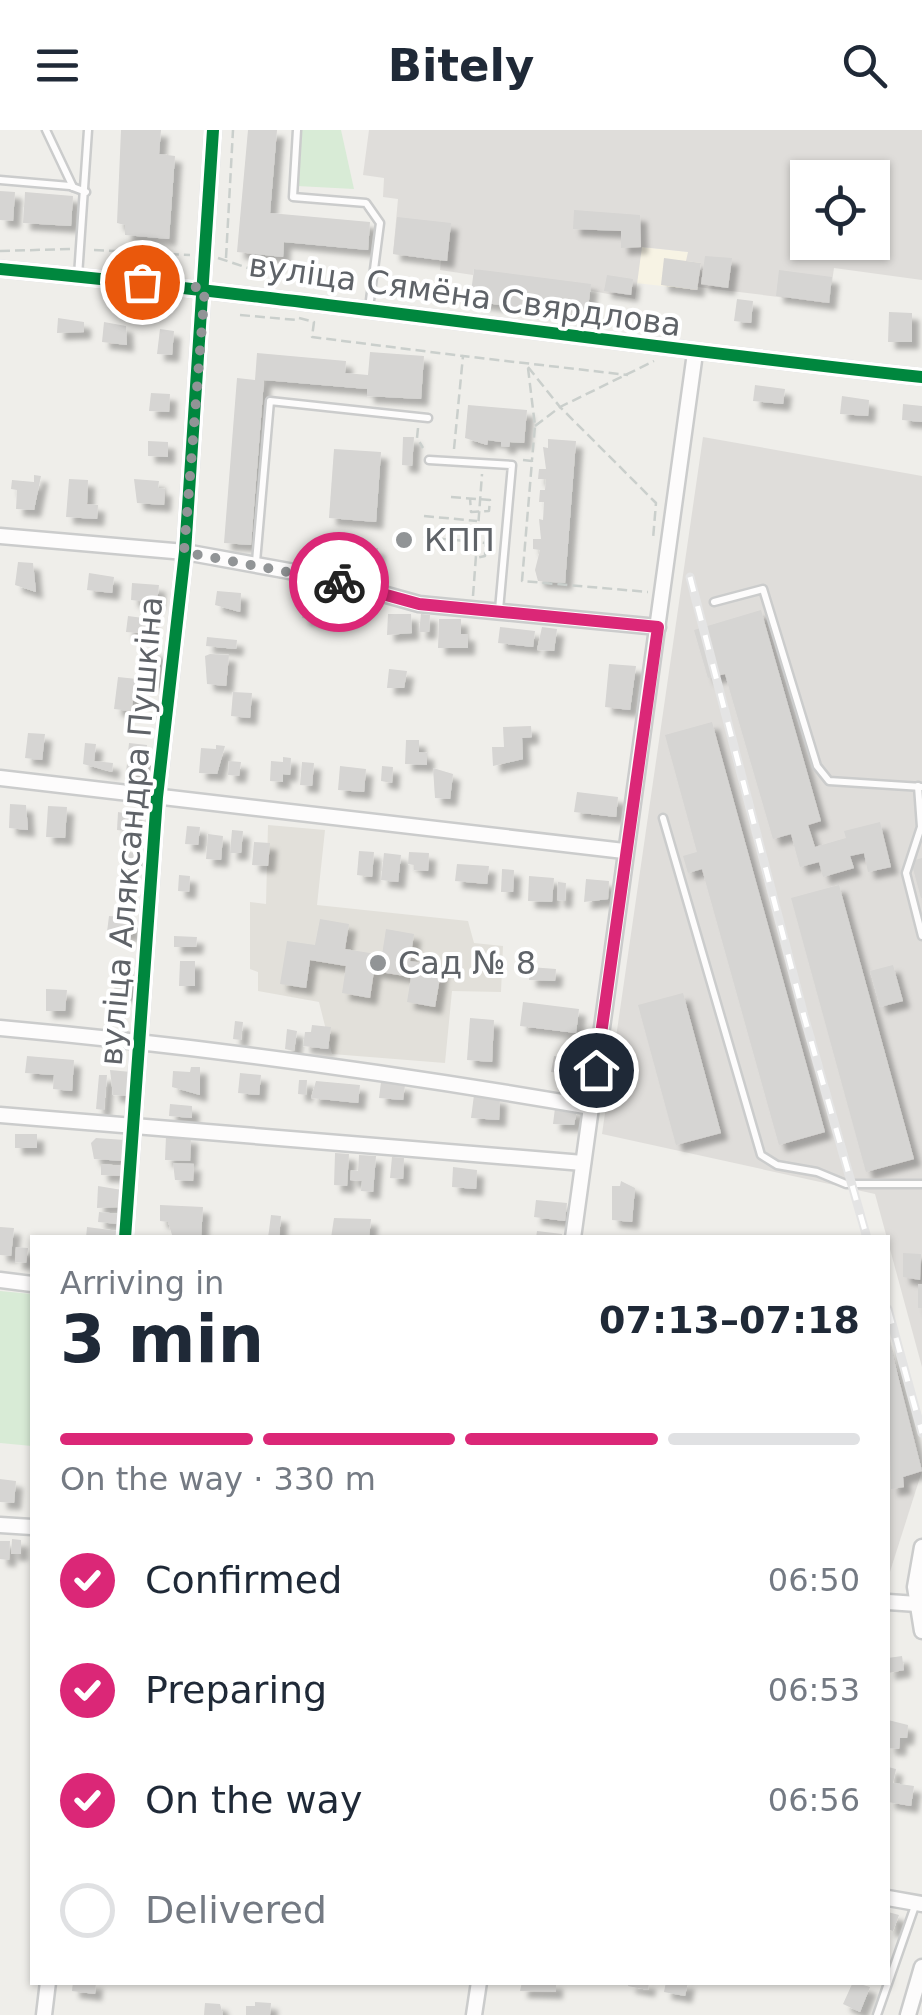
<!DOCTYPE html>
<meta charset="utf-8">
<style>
:root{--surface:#fff;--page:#f2f2f3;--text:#1f2937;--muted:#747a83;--line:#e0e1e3;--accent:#db2777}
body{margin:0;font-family:"DejaVu Sans",sans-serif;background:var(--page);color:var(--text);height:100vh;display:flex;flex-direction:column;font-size:38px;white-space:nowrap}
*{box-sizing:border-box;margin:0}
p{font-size:32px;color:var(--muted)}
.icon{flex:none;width:55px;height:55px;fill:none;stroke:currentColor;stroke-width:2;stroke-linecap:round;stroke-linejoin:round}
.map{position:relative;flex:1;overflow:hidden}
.sheet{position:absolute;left:30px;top:1105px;width:860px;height:750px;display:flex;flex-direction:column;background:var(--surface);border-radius:0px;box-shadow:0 2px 8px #0004}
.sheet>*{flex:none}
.controls{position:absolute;left:790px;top:30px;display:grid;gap:20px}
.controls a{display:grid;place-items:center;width:100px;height:100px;border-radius:0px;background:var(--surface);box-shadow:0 2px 8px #0004;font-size:50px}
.pin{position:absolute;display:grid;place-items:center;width:85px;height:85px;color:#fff;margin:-42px;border:5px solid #fff;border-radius:50%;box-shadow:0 2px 10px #0007}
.courier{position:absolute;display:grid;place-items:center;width:100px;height:100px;margin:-50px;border:8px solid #db2777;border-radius:50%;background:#fff;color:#222;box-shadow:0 2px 12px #0007}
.headline em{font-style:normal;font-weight:700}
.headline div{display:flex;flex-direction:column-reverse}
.headline{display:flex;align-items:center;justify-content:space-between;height:170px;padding:0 30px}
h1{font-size:65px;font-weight:700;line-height:75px}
.bar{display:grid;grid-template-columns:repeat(4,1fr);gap:15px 10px;align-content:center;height:120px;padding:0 30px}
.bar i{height:12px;border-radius:8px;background:var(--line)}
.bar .on{background:var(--accent)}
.bar p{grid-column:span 4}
ol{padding:0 30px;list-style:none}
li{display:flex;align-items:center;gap:30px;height:110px}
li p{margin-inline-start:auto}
li .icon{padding:10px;border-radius:50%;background:var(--accent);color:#fff;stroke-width:4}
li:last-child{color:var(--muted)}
li i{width:55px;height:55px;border:5px solid var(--line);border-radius:50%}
header{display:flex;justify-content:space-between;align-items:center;height:130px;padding:0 30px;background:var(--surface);font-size:45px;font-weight:700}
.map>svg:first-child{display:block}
</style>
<header><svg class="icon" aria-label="menu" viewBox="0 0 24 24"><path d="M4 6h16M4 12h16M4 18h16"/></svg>Bitely<svg class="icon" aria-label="search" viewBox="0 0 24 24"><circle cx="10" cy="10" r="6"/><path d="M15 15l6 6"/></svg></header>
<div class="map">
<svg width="922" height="1885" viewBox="0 0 922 1885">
<defs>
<filter id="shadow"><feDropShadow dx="7" dy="7" stdDeviation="2.5" flood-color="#0004"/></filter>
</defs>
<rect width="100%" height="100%" fill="#efeeea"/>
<path fill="#f7f3e4" d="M641,117l47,5 13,11 -4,27 -61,-7z"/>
<g fill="#dfddda" fill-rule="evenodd">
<path d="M369,0h553v150l-88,-12 -5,35 -132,-16 4,-24 -15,-2 2,-9 -46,-5 -7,52 -161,-30 -1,6 -33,-5 1,-10 -48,-6 5,-55 -15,-2 1,-19 -21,-3zM808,48h64v64h-64z"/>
<path d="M703,307l219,39v891l-47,-173 -273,-60z"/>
<path d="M888,1201l34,140 -34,107z"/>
</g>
<path fill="#e2e0da" d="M268,695l57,5 -8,75 151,16 6,22 29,3 -2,46 -49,-1 -7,72 -113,-9 -13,-52 -61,-11v-19l-8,-3v-67l16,2z"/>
<g fill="#d8ebd6">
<path d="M299,0h42l13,59 -57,-3z"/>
<path d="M0,1161l32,3v152l-32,-3z"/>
</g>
<g fill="#d6d5d3" filter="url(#shadow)">
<path d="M121,0h40l-2,24 16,2 -6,83 -44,-4v-10l-8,-2z"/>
<path d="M248,0h29l-7,83 100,9 -2,28 -84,-8 -1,15 -46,-5z"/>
<path d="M0,61l15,1 -2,29 -13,-1z"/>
<path d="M25,62l48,4 -2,30 -48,-3z"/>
<path d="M574,80l66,5 1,32 -20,1v-17l-48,-2z"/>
<path d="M397,87l54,6 -4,38 -54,-7z"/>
<path d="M705,126l27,2 -4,30 -27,-4z"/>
<path d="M664,128l37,5 -4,27 -36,-5z"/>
<path d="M474,139l117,15 -4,32 -117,-15z"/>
<path d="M779,140l53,7 -3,26 -53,-7z"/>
<path d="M607,145l26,4 -2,16 -27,-4z"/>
<path d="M737,169l16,2 -2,22 -17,-2z"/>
<path d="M889,182l23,1v29h-24z"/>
<path d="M58,188l26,4v10l-27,1z"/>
<path d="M104,192l22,4 1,19 -25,-3z"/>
<path d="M160,199l14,2 -2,24 -15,-1z"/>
<path d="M370,222l54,4 -3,43 -54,-3v-7l-103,-9 -13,165 -27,-2 13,-165 18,2 2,-27 89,8 -1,12 23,2z"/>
<path d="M755,255l30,4 -2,15 -30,-3z"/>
<path d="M151,263l19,1 -1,18 -20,-1z"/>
<path d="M842,266l27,4 -1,16 -28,-2z"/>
<path d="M903,274l19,2v16l-20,-2z"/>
<path d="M468,275l59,5 -3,33 -14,-1 -1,5 -8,-1v-4l-13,-2 -1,5 -22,-7z"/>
<path d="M403,307h11l-2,29 -10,-1z"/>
<path d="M548,309l28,2 -11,142 -27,-2 -3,-11 5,-20 -7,-1v-10h8l-2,-20 4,1 1,-18h-5l1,-12h5l1,-11h-8l1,-10h7l-3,-22 5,1z"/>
<path d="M148,311l20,1v15l-20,-1z"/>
<path d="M334,319l47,3 -5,70 -47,-4z"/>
<path d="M34,345l7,1 -7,34 -18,-1 1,-19 -6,-1 1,-9 22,2z"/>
<path d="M69,349l19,1 -1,24 11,1 -1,14 -31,-2z"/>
<path d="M134,349l25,2 -1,7 7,1 -1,16 -27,-2z"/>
<path d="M342,416l36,2 -1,11 -36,-1z"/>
<path d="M18,432l15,1 3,29 -21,-7z"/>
<path d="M89,443l25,4 -2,16 -25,-3z"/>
<path d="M132,453l27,2 -2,18 -26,-3z"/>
<path d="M217,461l24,2 -1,19 -25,-7z"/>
<path d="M305,470l15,5 -3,15 -15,-2z"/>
<path d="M761,480l60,211 -13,4 7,22 31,-9 -2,-7 36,-9 11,45 -23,5 -4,-19 -14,3 4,12 -31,9 -4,-15 -19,5 -9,-33 -18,5 -48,-165 -17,4 -14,-48z"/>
<path d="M388,484h23l1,19 -25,2z"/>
<path d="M421,484l9,1 -1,17h-10z"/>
<path d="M128,486l23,3 -1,15 -24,-2z"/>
<path d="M439,489h22v15h7v14h-30z"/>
<path d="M500,497l35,4 -2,16 -35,-4z"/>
<path d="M542,497l15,2 -3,22 -17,-1z"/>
<path d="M207,507l30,3 -1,9 -30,-3z"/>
<path d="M142,520l17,1 -3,32 -17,-2z"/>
<path d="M210,524l19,1 -3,31 -19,-2 -2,-28z"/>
<path d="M609,534l27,2 -6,44 -25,-3z"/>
<path d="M389,539l18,2 -3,17h-17z"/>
<path d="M118,547l19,2 -6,32 -17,-2z"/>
<path d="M233,562l19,1 -2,25 -19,-2z"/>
<path d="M712,592l113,410 -46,13 -77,-276 -14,4 -5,-17 14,-4 -32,-117z"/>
<path d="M531,596l1,11 -10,1 1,21 -30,7 -1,-19h12l-1,-20z"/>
<path d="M28,603l17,1 -3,26 -17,-2z"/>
<path d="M406,610h13v12l8,1v12l-22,-1z"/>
<path d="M85,613l11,1 -2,17 19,2 -1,9 -29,-8z"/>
<path d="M129,613l18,2 -3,26 -18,2z"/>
<path d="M216,615l9,1 -8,28 -18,-1 2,-25 15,1z"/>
<path d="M283,627l8,1 -1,17 -7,-1v8l-13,-1 1,-20 12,1z"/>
<path d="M229,631l12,1 -2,14 -11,-1z"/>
<path d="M302,632l12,1 -2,23 -12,-1z"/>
<path d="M340,636l26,3 -2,23 -26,-2z"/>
<path d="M382,636l11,1 -1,16 -11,-2z"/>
<path d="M433,638l20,6 -3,25 -15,-1z"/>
<path d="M577,662l41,5 -2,20 -42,-5z"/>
<path d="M10,674l16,1 2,25 -19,-2z"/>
<path d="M48,676l19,1 -2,31 -19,-1z"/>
<path d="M118,682l25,5 -2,16 -24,-3z"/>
<path d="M187,696l13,1 -2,18 -13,-1z"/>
<path d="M232,700l11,1 -2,22h-11z"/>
<path d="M208,704l15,2 -2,24 -15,-1z"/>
<path d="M254,712l16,1 -2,23 -16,-1z"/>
<path d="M120,721l18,2v9l-19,-2z"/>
<path d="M359,721l15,1 -2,25 -15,-2z"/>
<path d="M409,722l20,1 -1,18 -14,-1v-5l-6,-1z"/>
<path d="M384,723l17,2 -3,27 -17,-2z"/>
<path d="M922,728v40h-1l-10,-37z"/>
<path d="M457,734l32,2 -2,18 -32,-3z"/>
<path d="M502,739l12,1 -1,22h-12z"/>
<path d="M179,745l11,1 -1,16 -11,-1z"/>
<path d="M529,746l25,2 -2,24 -24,-1z"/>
<path d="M586,749l23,2 -1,18 -24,3z"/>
<path d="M558,752l8,1 -1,18 -8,-1z"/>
<path d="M839,755l75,274 -48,13 -75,-274z"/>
<path d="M109,786l24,2 -1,17 -25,-3z"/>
<path d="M320,789l29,5 -4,25 37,6 4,-26 28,5 -4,27 32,5 -7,41 -28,-5 4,-25 -37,-6 -4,27 -28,-5 4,-27 -36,-6 -4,28 -26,-4 7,-43 28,4z"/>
<path d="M174,806l23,1 -1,10h-22z"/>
<path d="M180,831h15v25h-16z"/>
<path d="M893,835l10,36 -23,6 -10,-36z"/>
<path d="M530,837l26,2 -1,12 -26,-1z"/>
<path d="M115,843l19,1 -5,21h-15z"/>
<path d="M46,859l21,1 -2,21h-19z"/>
<path d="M683,863l38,140 -45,12 -38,-140z"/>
<path d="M523,872l56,7 -3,24 -56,-7z"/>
<path d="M470,888l24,2 -2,42 -25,-2z"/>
<path d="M235,891l8,1 -2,18 -8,-1z"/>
<path d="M312,895l19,2 -3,22 -25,-3 2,-14h6z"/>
<path d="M287,899l10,2 -3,20 -9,-2z"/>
<path d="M27,926l47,4 -2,31 -19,-2 1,-14 -29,-2z"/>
<path d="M554,926l21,3 -3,16 -21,-3z"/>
<path d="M191,937h9v28l-28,-8 1,-16 17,1z"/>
<path d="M110,940l21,2 -2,24 -16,-1z"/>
<path d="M240,943l21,2 -2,20 -21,-2z"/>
<path d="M99,945h8l-3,35 -8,-1z"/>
<path d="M299,950h8l-1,15 -8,-1z"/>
<path d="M316,951l44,4 -2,18 -47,-5z"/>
<path d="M381,952l24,3 -2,15 -24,-2z"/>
<path d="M474,965l26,3 -1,22 -28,-2z"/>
<path d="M170,974l22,2v12l-23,-2z"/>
<path d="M555,978l22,2 -3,15 -21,-1z"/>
<rect x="15" y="1004" width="22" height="14"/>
<path d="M166,1006l25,1 -1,24 -25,-1z"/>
<path d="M96,1008l29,2 -1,21 -30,-2 -3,-16z"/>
<path d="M335,1023l14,1 -2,32 -13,-1z"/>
<path d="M359,1025l17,1 -3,36 -12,-1 1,-10 -12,-1 1,-10 7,1z"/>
<path d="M392,1027l12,1 -1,21 -13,-1z"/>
<path d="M173,1033l21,1 -1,17 -18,-1z"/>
<path d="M101,1034l23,2 -1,10 -22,-1z"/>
<path d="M453,1037l24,3 -1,19 -24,-2z"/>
<path d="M621,1051l14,7 -3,34 -20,-2v-34h8z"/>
<path d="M98,1056l24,4 -1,17 -24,1z"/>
<path d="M536,1070l31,3 -2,18 -31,-4z"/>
<path d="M160,1075l43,2 -2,31h-28l-5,-16 -8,-1z"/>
<path d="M99,1082l21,2 -1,10 -21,-2z"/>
<path d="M271,1085l10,1 -2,22h-11z"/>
<path d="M334,1088l37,1 -2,19h-38z"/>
<path d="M0,1097l14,1 -3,28 -11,-1z"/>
<path d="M87,1097l31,4v7h-32z"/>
<path d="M537,1101l25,3 -1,4h-25z"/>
<path d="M16,1117l12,1 -2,15 -11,-1z"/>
<path d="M903,1123l18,1 -1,26 -17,-3z"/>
<rect x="918" y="1154" width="4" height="24"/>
<path d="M888,1206l34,135 -19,6 1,10 -13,2z"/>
<path d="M0,1349l16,2 -2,22 -14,-1z"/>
<path d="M12,1409l9,1v14h-10z"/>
<path d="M0,1411h10l-1,19 -9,-1z"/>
<path d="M902,1526l2,14 -16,3v-15z"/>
<path d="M888,1590l20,5 -1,13h-7l-1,11 -11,-1z"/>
<path d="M888,1637l8,2 -3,14 21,3 -3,20 -23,-4z"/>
<path d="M888,1782l11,3 -6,16 -5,-2z"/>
<path d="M73,1852h23l-1,12 -23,-3z"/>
<path d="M522,1852h34v10l-36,-1z"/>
<path d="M629,1852h20l-1,8 -20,-4z"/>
<path d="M666,1852h22l-3,14 -21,-4z"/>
<path d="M853,1852l17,5 -10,25 -17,-8z"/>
<path d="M255,1872l16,1 -1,12h-24v-9h9z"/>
<path d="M205,1873l15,1 3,11h-19z"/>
</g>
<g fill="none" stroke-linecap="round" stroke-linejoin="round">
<defs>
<g id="lane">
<path d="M46,0l27,57"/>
<path d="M297,0l-4,67 73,6 14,20 -11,85"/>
<path d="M0,50l70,6 16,6"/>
<path d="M78,146l10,-146"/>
<path d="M429,330l83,5 -13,145"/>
<path d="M256,432l14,-161 158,17"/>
<path d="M714,472l49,-13 54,177 12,15 93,6"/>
<path d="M918,656l3,41 -15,46 16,63"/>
<path d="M663,688l98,337 16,10 40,7 29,12h76"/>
<path d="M877,1885l39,-112"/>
</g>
<g id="street">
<path d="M0,139c308,29 614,75 922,108"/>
<path d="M0,406l185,16 137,25 97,27 239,23"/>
<path d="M0,648l624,73"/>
<path d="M0,898c198,18 395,45 591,79"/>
<path d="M0,985l583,48"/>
<path d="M125,1108l32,-441 28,-245 28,-422"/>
<path d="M573,1108l122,-885"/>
<path d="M0,1150l32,4"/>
<path d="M0,1395l32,2"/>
<path d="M922,1417l-7,40 7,44"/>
<path d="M888,1472l29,2"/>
<path d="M888,1768l34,6"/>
<path d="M44,1885l4,-33"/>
<path d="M474,1885l5,-33"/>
<path d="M908,1885l14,-48"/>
</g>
</defs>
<use href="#lane" stroke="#cbcccc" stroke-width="11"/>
<use href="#street" stroke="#cbcccc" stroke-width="19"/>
<g stroke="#cacfcc" stroke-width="2.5" stroke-dasharray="10 5" stroke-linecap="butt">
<path d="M94,120l96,5"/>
<path d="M0,121l71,-2"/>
<path d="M218,128l30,10 58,6 -2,12"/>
<path d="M226,128l7,-128"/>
<path d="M240,185l57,5"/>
<path d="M299,188l15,4 -2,15 151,19"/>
<path d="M528,237l32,40 96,96 -3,36"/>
<path d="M528,238l7,58 -3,34"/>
<path d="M535,296l25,-19 94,-46"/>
<path d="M418,298l-1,10 6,10"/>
<path d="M454,319l9,-93 165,19"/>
<path d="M523,330l9,1 -10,120 126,11"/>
<path d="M451,367l39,3 -1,11 -18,1 -1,-14"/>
<path d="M424,386l53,5"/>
<path d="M423,407l63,6"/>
<path d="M467,410l4,-10 15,3 -1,23 -9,2"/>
<path d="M473,466l9,-122"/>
</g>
<use href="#lane" stroke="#fdfcfc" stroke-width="6"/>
<use href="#street" stroke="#fdfcfc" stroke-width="14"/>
<defs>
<g id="rail">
<path d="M690,447l114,439 63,222"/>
<path d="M888,1179l34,124"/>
</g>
</defs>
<use href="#rail" stroke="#e4e4e4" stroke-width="9"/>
<use href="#rail" stroke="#fff" stroke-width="5" stroke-dasharray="15" stroke-linecap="butt"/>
<defs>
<g id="cycleway">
<path d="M0,139c308,29 614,75 922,108"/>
<path d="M125,1108l32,-441 28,-245 28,-422"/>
</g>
</defs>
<use href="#cycleway" stroke="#fff" stroke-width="19"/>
<use href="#cycleway" stroke="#00873e" stroke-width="12"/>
</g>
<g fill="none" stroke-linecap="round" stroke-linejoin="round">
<path stroke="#919496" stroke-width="10" stroke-dasharray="0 18" d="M142,152l63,6 -21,264 155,30"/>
<path stroke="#db2777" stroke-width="12" d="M339,452l80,22 239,23 -62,443"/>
</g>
<g fill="#919496" stroke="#fff" stroke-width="4">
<circle cx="404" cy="410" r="10"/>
<circle cx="378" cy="833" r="10"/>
</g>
<g text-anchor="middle" stroke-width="8" stroke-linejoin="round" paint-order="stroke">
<g font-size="32" fill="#5f6368" stroke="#fff">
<text transform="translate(465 165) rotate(8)" y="11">вуліца Сямёна Свярдлова</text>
<text transform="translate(131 701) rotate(-85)" y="11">вуліца Аляксандра Пушкіна</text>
</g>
<g font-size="32" fill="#5f6368" stroke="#fff" text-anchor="start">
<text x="424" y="421">КПП</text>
<text x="398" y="844">Сад № 8</text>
</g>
</g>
</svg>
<div class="controls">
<a><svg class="icon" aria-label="locate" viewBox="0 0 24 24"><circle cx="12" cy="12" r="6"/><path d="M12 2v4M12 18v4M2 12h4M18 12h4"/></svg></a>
</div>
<div class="pin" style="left:142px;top:152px;background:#ea580c"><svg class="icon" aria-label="bag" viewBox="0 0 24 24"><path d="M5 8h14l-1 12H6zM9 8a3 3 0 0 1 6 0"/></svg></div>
<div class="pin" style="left:596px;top:940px;background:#1f2937"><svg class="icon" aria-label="home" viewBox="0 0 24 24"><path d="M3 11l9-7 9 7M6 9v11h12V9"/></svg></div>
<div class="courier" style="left:339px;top:452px"><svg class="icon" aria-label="bike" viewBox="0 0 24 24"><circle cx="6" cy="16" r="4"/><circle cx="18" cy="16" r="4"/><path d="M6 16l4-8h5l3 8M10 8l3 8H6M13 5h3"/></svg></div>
<section class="sheet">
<div class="headline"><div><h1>3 min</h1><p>Arriving in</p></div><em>07:13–07:18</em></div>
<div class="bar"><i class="on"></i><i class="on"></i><i class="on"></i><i></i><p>On the way · 330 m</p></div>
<ol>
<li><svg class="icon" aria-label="check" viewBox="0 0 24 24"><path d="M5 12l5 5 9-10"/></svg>Confirmed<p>06:50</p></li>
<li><svg class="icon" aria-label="check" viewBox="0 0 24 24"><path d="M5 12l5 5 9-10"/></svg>Preparing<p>06:53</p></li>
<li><svg class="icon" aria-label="check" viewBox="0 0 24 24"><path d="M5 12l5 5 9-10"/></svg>On the way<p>06:56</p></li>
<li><i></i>Delivered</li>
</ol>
</section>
</div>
